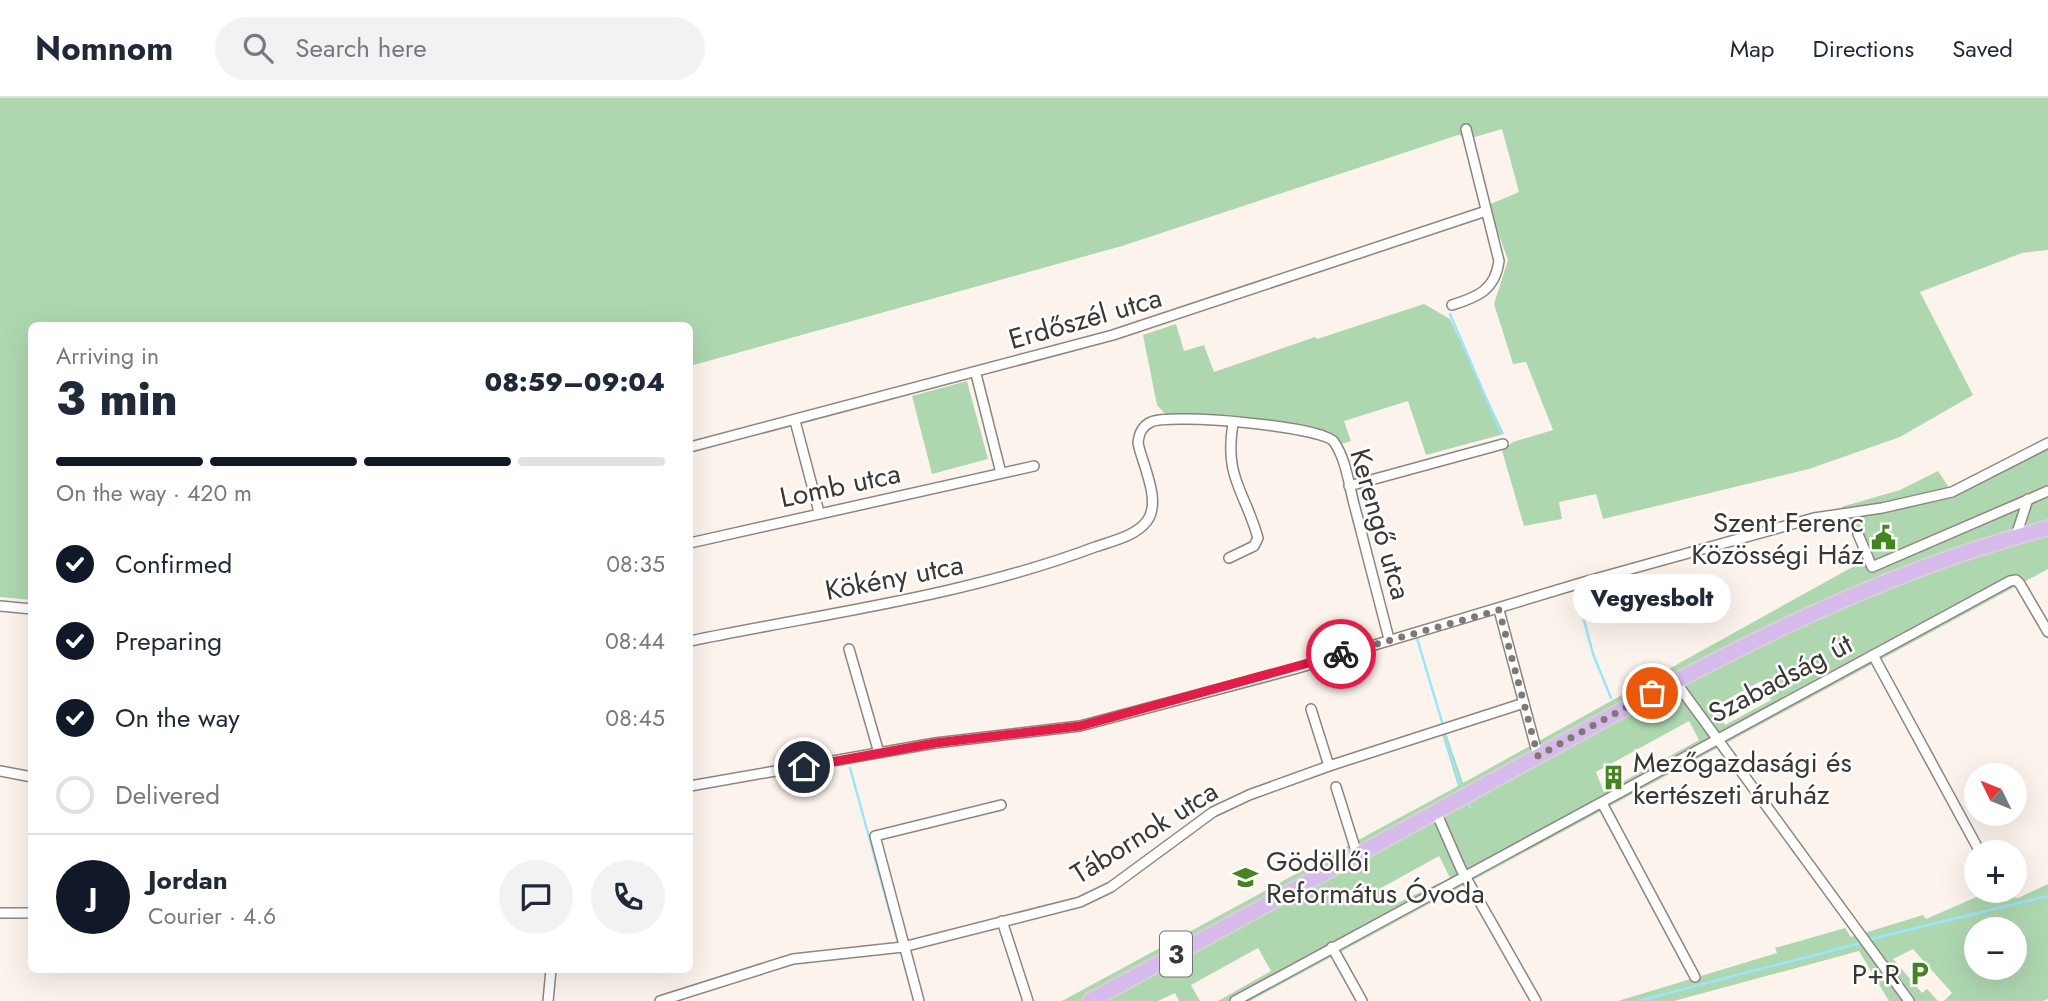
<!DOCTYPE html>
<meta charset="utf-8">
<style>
:root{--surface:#fff;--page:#f2f2f3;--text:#1f2937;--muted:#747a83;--line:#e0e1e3;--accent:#111827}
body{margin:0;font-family:Jost,sans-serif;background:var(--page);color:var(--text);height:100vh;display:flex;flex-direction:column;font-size:26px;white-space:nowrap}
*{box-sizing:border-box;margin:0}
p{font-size:23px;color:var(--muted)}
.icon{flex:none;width:38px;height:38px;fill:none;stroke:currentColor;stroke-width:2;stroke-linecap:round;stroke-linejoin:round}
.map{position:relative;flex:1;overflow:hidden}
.side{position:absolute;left:28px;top:224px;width:665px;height:651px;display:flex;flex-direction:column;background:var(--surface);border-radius:10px;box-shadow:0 7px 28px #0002}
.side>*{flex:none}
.needle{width:46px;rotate:313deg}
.buttons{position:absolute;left:1964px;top:665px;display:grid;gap:14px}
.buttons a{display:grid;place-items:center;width:63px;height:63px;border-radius:50%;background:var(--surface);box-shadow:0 7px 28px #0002;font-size:35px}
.pin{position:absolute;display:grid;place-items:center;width:60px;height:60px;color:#fff;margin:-30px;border:4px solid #fff;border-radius:50%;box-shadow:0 2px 7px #0007}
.courier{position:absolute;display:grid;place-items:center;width:70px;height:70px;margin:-35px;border:5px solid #e11d48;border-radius:50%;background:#fff;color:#222;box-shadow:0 2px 9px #0007}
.bubble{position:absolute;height:49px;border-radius:24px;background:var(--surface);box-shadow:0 7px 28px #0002;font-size:23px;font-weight:800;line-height:49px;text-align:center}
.headline em{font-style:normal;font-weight:800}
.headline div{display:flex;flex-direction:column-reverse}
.headline{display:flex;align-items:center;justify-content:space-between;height:119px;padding:0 28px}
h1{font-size:46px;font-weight:800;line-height:52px}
.bar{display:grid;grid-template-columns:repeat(4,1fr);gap:10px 7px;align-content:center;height:84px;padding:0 28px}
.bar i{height:9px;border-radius:5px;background:var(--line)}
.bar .current{background:var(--accent)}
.bar p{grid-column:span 4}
.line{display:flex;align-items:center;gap:18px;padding:0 28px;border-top:2px solid var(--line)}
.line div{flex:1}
.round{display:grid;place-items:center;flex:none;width:74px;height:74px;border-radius:37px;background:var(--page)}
ol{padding:0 28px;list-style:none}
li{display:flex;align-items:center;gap:21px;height:77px}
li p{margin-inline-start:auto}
li .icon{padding:7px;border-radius:50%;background:var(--accent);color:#fff;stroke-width:4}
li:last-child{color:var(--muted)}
li i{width:38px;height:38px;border:4px solid var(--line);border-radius:50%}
header{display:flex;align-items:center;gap:42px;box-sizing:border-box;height:98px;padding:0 35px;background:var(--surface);border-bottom:2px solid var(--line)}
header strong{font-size:33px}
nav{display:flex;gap:38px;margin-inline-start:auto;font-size:24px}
.search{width:490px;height:63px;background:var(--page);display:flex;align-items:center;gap:18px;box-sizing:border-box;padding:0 24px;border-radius:38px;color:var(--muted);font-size:26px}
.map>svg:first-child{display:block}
</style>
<header>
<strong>Nomnom</strong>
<div class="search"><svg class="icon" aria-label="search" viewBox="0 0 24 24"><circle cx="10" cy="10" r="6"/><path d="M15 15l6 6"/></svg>Search here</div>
<nav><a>Map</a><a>Directions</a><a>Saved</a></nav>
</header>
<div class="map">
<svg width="2048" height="903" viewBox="0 0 2048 903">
<rect width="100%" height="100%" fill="#fcf4ec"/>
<g fill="#aed7b0" fill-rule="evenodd">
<path d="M0,0h2048v152l-26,3 -102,39 53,103 -73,42 -91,32 -206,50 -7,-25 -37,8 3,17 -38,7 -22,-75 11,-9 40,-12 -27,-68 -13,2 -19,-60 14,-44 -20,-55 31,-13 -17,-63 -27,8 -17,-2 -336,111 -432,120v-40h-658l-1,274 -31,-3z"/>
<path d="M1424,206l26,15 54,115 -78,21 -18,-54 -64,20 7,20 -10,3 -23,-16 -152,-13 -9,-10 -14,-70 33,-11 8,27 20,-6 10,27 101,-35 2,2z"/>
<path d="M967,283l21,78 -56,15 -20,-78z"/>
<path d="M2048,340v131l-798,432h-32l53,-30 -13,-23 -67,37 9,16h-21l-4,-8 -17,8h-96l396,-215 -16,-52 4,-1 17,50 402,-223 -24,-53 59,-17 38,-19 12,18zM1761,583l10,19 -46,25 -10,-19zM1689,623l10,19 -95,52 -8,-20zM1439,758l11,22 -57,27 -10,-18z"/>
<path d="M2048,786v115l-5,2h-99l8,-8 -39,-44 -20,10 29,34 5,-4 11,12h-49l-30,-50 -185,50h-56l159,-48 -2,-5 70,-20 6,9 72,-22 3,4 62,-27 30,6zM1976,831h38v39h-38l-4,-25 4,-2z"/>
</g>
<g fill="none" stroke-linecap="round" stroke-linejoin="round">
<g stroke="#99e5ff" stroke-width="2.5">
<path d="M1450,216l51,119"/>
<path d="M1577,496l16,60 18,44"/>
<path d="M1417,540l25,84"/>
<path d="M1445,640l15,46"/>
<path d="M850,670l48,174"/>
<path d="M1469,706l1,3"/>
<path d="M1867,842l181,-44"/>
<path d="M1638,903l223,-58"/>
</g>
<defs>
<g id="street">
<path d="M1452,207c26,-8 43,-15 47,-44l-33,-132"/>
<path d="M976,276l25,99"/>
<path d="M795,323l24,91"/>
<path d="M690,349l423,-112 373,-124"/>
<path d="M1349,388l154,-42"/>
<path d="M1858,436l14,33 176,-76"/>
<path d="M2016,438l12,-37"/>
<path d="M690,445l344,-77"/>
<path d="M1229,460l25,-12 4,-8c-14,-49 -34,-60 -25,-115"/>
<path d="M0,508l32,3"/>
<path d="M1499,512l39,146"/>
<path d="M690,543c136,-28 275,-45 405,-94 17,-6 41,-11 52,-26 15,-20 -5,-57 -9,-78 1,-10 4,-17 13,-21 20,-9 171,4 183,20 12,17 15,43 20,62 12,45 23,90 35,135"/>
<path d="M849,551l30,104"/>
<path d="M1873,557l107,197"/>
<path d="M1675,583l234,320"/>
<path d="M1311,611l18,57"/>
<path d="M0,673l32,6"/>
<path d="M690,688l245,-43 145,-17 218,-58 286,-86 230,-64 68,-10 70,-16 96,-49"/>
<path d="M1336,689l21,67"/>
<path d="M1602,705l93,174"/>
<path d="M1436,714l25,57 75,132"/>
<path d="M0,815h32"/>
<path d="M1002,823l26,80"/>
<path d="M1332,849l30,54"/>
<path d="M548,903l3,-31"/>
<path d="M660,903l133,-42 110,-12 177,-45 31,-15 102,-75 36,-17 80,-29 195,-63"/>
<path d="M919,903l-44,-165 126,-31"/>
<path d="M1235,903l775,-420 6,-1 4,4 28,48"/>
</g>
<path id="primary" d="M1090,903c147,-80 293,-160 439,-240 167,-92 333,-185 519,-233"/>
</defs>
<use href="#street" stroke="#8d867f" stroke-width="12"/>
<use href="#primary" stroke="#d4d3d2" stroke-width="18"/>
<use href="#street" stroke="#fff" stroke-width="9"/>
<use href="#primary" stroke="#d7bbec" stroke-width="14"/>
</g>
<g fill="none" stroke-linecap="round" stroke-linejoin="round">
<path stroke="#7e7974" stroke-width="7" stroke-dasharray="0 12.6" d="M1341,556l158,-44 39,146 114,-63"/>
<path stroke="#e11d48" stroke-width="9" d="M804,669l131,-24 145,-17 261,-72"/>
</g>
<defs>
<symbol id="civic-bare" viewBox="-9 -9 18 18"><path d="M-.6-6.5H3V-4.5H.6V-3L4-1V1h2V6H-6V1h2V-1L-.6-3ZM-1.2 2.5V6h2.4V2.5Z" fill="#468321" stroke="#fff" stroke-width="2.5" paint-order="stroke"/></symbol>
<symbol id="building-bare" viewBox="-9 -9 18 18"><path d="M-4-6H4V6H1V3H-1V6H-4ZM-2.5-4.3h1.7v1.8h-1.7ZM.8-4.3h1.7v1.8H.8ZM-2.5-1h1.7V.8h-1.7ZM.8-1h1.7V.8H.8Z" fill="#468321" stroke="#fff" stroke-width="2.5" paint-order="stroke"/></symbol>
<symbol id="school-bare" viewBox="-9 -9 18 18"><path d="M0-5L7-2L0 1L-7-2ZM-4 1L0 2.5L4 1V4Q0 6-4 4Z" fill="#468321" stroke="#fff" stroke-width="2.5" paint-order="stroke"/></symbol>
<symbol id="parking-bare" viewBox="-9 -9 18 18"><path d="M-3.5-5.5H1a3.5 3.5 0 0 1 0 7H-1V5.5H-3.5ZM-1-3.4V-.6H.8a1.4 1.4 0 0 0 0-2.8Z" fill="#468321" stroke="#fff" stroke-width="2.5" paint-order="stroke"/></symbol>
</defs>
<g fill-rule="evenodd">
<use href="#civic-bare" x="1866" y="422" width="35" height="35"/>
<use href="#building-bare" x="1596" y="662" width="35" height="35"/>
<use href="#school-bare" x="1228" y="762" width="35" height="35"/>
<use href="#parking-bare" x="1902" y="858" width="35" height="35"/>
</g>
<g text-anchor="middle" stroke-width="5" stroke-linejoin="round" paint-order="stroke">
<rect fill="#fff" stroke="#757371" stroke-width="2" x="1160" y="833.5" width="32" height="45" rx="5"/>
<g font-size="26" font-weight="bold" fill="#3a3734">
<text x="1176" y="865">3</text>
</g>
<g font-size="28" fill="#3a3734" stroke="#fff">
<text transform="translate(1085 220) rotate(-16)" y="10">Erdőszél utca</text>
<text transform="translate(840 387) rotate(-12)" y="10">Lomb utca</text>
<text transform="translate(1381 426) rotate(74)" y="10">Kerengő utca</text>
<text transform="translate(894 479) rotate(-11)" y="10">Kökény utca</text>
<text transform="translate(1780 580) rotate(-28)" y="10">Szabadság út</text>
<text transform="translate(1144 734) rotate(-32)" y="10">Tábornok utca</text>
</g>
<g font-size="28" fill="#3a3734" stroke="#fff" text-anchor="end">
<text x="1864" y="434">Szent Ferenc<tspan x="1864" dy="32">Közösségi Ház</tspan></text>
<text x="1633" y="674" text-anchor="start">Mezőgazdasági és<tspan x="1633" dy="32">kertészeti áruház</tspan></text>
<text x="1266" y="773" text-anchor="start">Gödöllői<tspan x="1266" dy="32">Református Óvoda</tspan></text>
<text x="1900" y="886">P+R</text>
</g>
</g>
</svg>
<div class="buttons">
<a><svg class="needle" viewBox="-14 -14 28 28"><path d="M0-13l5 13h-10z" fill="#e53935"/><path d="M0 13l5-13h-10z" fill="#747a83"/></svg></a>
<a>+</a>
<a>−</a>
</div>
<div class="pin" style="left:1652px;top:595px;background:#ea580c"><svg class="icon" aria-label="bag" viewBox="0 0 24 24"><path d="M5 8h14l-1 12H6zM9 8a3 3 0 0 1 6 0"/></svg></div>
<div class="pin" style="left:804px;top:669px;background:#1f2937"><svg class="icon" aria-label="home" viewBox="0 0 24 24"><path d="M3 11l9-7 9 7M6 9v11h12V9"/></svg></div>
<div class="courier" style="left:1341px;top:556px"><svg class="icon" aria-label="bike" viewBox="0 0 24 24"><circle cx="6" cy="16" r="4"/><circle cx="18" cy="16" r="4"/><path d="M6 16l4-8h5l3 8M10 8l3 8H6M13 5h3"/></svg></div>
<div class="bubble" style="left:1573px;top:476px;width:158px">Vegyesbolt</div>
<section class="side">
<div class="headline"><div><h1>3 min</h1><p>Arriving in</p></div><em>08:59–09:04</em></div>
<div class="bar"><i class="current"></i><i class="current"></i><i class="current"></i><i></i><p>On the way · 420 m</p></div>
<ol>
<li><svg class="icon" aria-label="check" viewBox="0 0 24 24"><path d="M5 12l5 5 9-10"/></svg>Confirmed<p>08:35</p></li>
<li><svg class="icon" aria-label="check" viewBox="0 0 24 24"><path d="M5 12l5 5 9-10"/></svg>Preparing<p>08:44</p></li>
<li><svg class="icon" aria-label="check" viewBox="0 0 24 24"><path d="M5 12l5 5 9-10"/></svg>On the way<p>08:45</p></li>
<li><i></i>Delivered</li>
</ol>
<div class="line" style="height:126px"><b class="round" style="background:var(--accent);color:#fff">J</b><div><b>Jordan</b><p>Courier · 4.6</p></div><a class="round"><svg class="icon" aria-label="chat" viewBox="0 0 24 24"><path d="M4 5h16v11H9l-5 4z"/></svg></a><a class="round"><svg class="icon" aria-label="phone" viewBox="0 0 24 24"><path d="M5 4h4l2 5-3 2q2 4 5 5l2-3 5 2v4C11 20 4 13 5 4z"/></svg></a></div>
</section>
</div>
